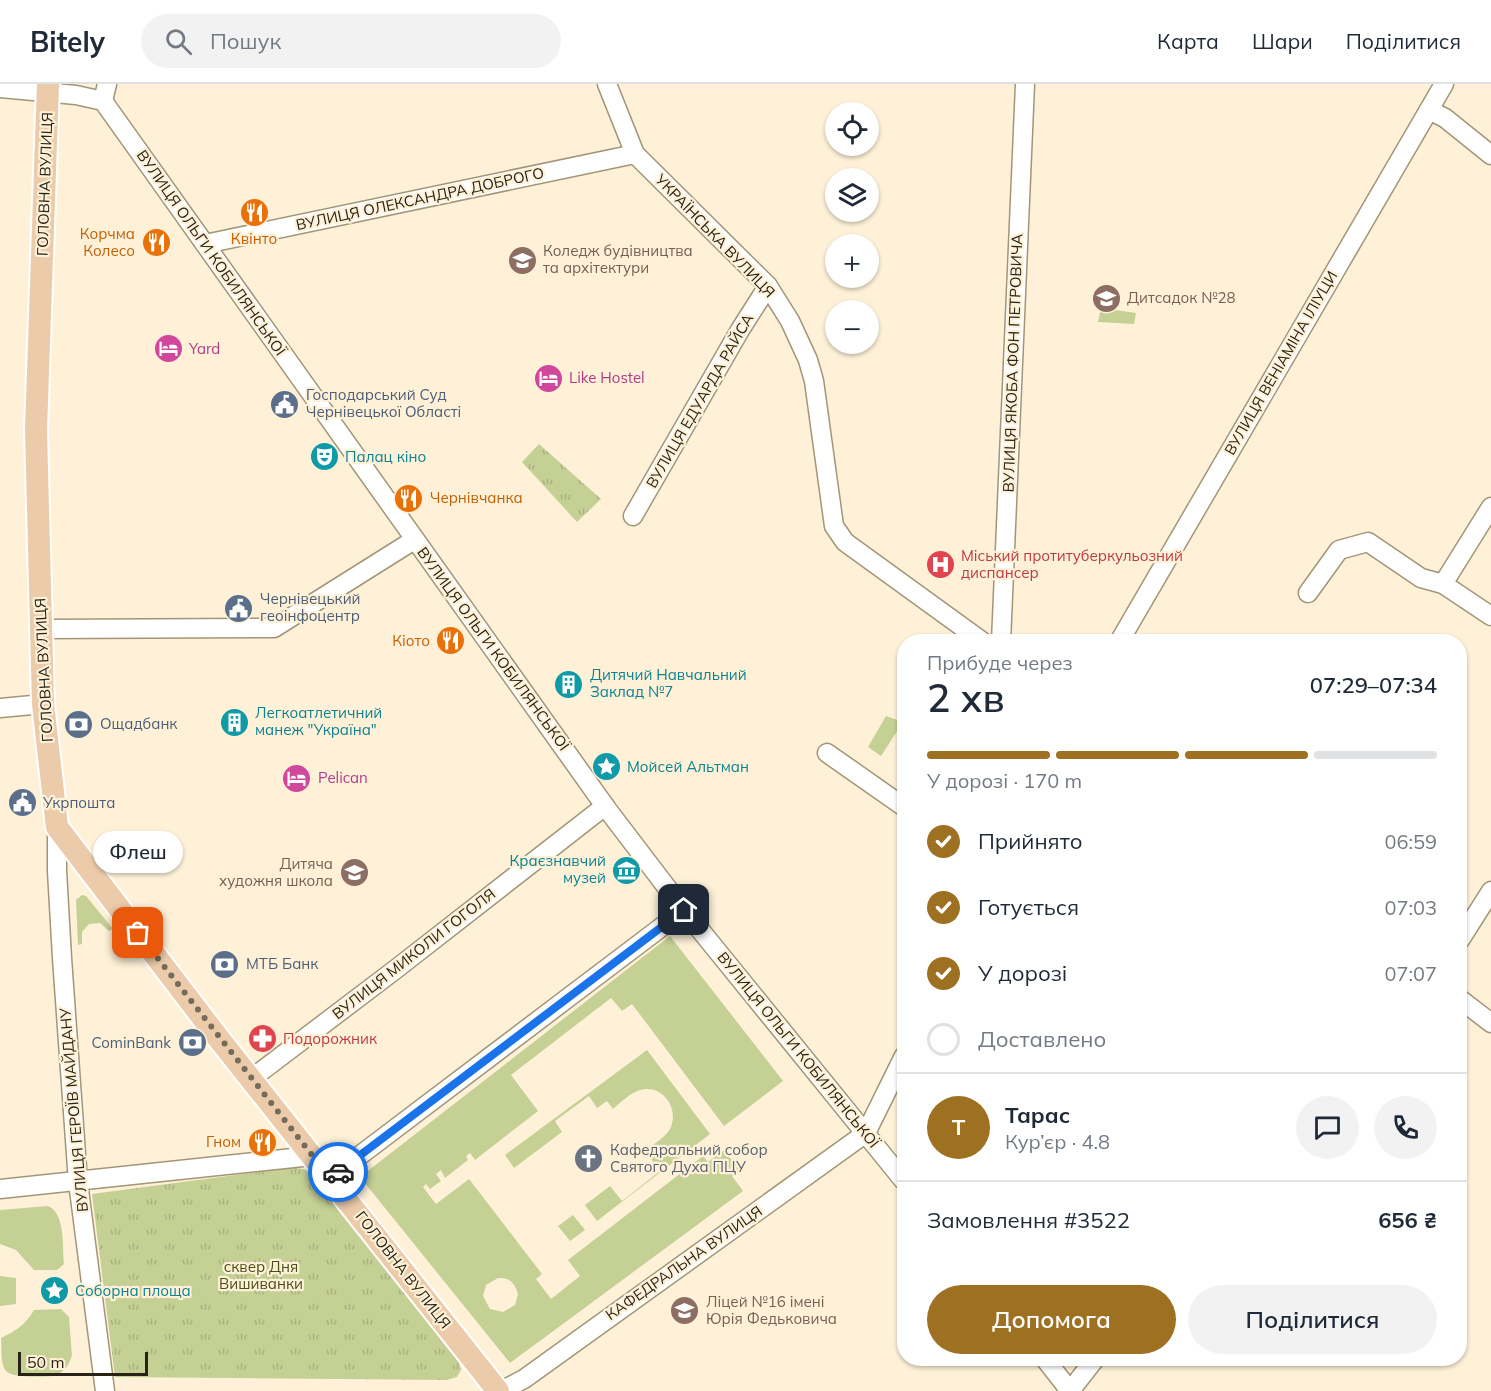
<!DOCTYPE html>
<html lang="uk">
<meta charset="utf-8">
<style>
:root{--surface:#fff;--page:#f2f2f3;--text:#1f2937;--muted:#747a83;--line:#e0e1e3;--accent:#9e7022}
body{margin:0;font-family:Mulish,sans-serif;background:var(--page);color:var(--text);height:100vh;display:flex;flex-direction:column;font-size:22px;white-space:nowrap}
*{box-sizing:border-box;margin:0}
p{font-size:20px;color:var(--muted)}
.icon{flex:none;width:33px;height:33px;fill:none;stroke:currentColor;stroke-width:2;stroke-linecap:round;stroke-linejoin:round}
.map{position:relative;flex:1;overflow:hidden}
.side{position:absolute;left:897px;top:550px;width:570px;height:732px;display:flex;flex-direction:column;background:var(--surface);border-radius:24px;box-shadow:0 2px 4px #0004}
.side>*{flex:none}
.tools{position:absolute;left:825px;top:18px;display:grid;gap:12px}
.tools a{display:grid;place-items:center;width:54px;height:54px;border-radius:50%;background:var(--surface);box-shadow:0 2px 4px #0004;font-size:30px}
.scale{position:absolute;left:18px;bottom:15px;width:130px;box-sizing:border-box;padding-left:6px;border:3px solid #292317;border-top:0;font-size:16px;line-height:21px;white-space:nowrap;color:#292317;-webkit-text-stroke:4px #fef1d8;paint-order:stroke}
.pin{position:absolute;display:grid;place-items:center;width:51px;height:51px;color:#fff;margin:-26px;border-radius:12px;box-shadow:0 3px 9px #0006}
.courier{position:absolute;display:grid;place-items:center;width:60px;height:60px;margin:-30px;border:4px solid #1a73e8;border-radius:50%;background:#fff;color:#222;box-shadow:0 2px 8px #0007}
.bubble{position:absolute;height:42px;border-radius:21px;background:var(--surface);box-shadow:0 2px 4px #0004;font-size:20px;font-weight:600;line-height:42px;text-align:center}
.head em{font-style:normal;font-weight:600}
.head div{display:flex;flex-direction:column-reverse}
.head{display:flex;align-items:center;justify-content:space-between;height:102px;padding:0 30px}
h1{font-size:39px;font-weight:600;line-height:45px}
.bar{display:grid;grid-template-columns:repeat(4,1fr);gap:9px 6px;align-content:center;height:72px;padding:0 30px}
.bar i{height:8px;border-radius:4px;background:var(--line)}
.bar .selected{background:var(--accent)}
.bar p{grid-column:span 4}
.line{display:flex;align-items:center;gap:15px;padding:0 30px;border-top:2px solid var(--line)}
.line div{flex:1}
.round{display:grid;place-items:center;flex:none;width:63px;height:63px;border-radius:32px;background:var(--page)}
ol{padding:0 30px;list-style:none}
li{display:flex;align-items:center;gap:18px;height:66px}
li p{margin-inline-start:auto}
li .icon{padding:6px;border-radius:50%;background:var(--accent);color:#fff;stroke-width:4}
li:last-child{color:var(--muted)}
li i{width:33px;height:33px;border:3px solid var(--line);border-radius:50%}
.action{display:flex;gap:12px;margin-top:auto;padding:12px 30px}
.action a{flex:1;height:69px;border-radius:36px;background:var(--accent);color:#fff;font-size:24px;font-weight:600;line-height:69px;text-align:center}
.action a+a{background:var(--page);color:var(--text)}
header{display:flex;align-items:center;gap:36px;box-sizing:border-box;height:84px;padding:0 30px;background:var(--surface);border-bottom:2px solid var(--line)}
header strong{font-size:28px}
nav{display:flex;gap:33px;margin-inline-start:auto;font-size:21px}
.search{width:420px;height:54px;background:var(--page);display:flex;align-items:center;gap:15px;box-sizing:border-box;padding:0 21px;border-radius:33px;color:var(--muted);font-size:22px}
.map>svg:first-child{display:block}
</style>
<header>
<strong>Bitely</strong>
<div class="search"><svg class="icon" aria-label="search" viewBox="0 0 24 24"><circle cx="10" cy="10" r="6"/><path d="M15 15l6 6"/></svg>Пошук</div>
<nav><a>Карта</a><a>Шари</a><a>Поділитися</a></nav>
</header>
<div class="map">
<svg width="1491" height="1307" viewBox="0 0 1491 1307">
<defs>
<pattern id="park-tufts" width="24" height="20" patternUnits="userSpaceOnUse" patternTransform="scale(1.5)"><rect width="24" height="20" fill="#c5d095"/><path d="M3 7l-1-3M5 7V3M7 7l1-3M15 17l-1-3M17 17v-4M19 17l1-3" fill="none" stroke="#a9b280"/></pattern>
</defs>
<rect width="100%" height="100%" fill="#fef1d8"/>
<g fill="#c5d095" fill-rule="evenodd">
<path d="M1101,224l35,5 -2,11 -36,-2z"/>
<path d="M886,632l17,6 -22,34 -13,-9z"/>
<path d="M82,811l4,1 27,33 -4,2 -9,-8 -11,1 -7,8v12l-4,1 -2,-45z"/>
<path d="M670,852l113,145 -59,45 -92,-122 -10,7 -11,-13 -100,77 27,36 -63,49 -5,-7 -4,3 2,4 -23,18 -4,-8 -5,4 5,7 -11,8 -4,-5 -3,3 13,17 33,-25 73,95 -6,5 15,20 29,-23 -12,-16 135,-104 5,6 16,-12 15,20 -7,6 11,15 -233,172 -150,-186zM498,1194c11,-1 17,5 20,16l-3,11 -12,7 -13,-3 -7,-13 3,-11z"/>
<path d="M647,966l63,84 -113,87 -12,-16 25,-19 12,15 38,-30 -15,-20c8,-7 20,-13 25,-22 10,-20 -7,-45 -30,-39 -10,3 -19,12 -27,19l-6,-8 -10,7 -8,-12 -34,25 7,11 -48,36 -9,-13z"/>
<path d="M48,1122c18,8 14,41 16,58l-7,6h-23l-18,-20 -16,-6v-34z"/>
<path d="M573,1131l12,15 -15,11 -12,-15z"/>
<path d="M0,1192l16,2v26l-16,2z"/>
<path d="M61,1225l8,8 3,39 -5,11 -10,9c-11,0 -44,3 -51,-5 -6,-7 -4,-24 -5,-33 15,-7 25,-14 33,-28z"/>
</g>
<g fill="url(#park-tufts)">
<path d="M539,360l62,55 -24,23 -55,-60z"/>
<path d="M289,1084c10,0 17,0 26,7l144,187 2,8 -4,7 -10,3 -332,-3 -23,-183z"/>
</g>
<g fill="none" stroke-linecap="round" stroke-linejoin="round">
<defs>
<g id="minor">
<path d="M607,0l28,70 133,132 22,35 18,39 6,21 20,145 11,16 138,100"/>
<path d="M0,4l76,7 27,6 4,-17"/>
<path d="M103,17l504,708 77,101 220,271"/>
<path d="M1429,26l16,8 46,37"/>
<path d="M205,160l430,-90"/>
<path d="M633,432l107,-186 28,-44"/>
<path d="M1443,500l48,-77"/>
<path d="M1308,509l31,-43 29,-8 53,36 22,6 48,32"/>
<path d="M41,545l233,-1 140,-88"/>
<path d="M1001,558l24,-558"/>
<path d="M1119,558l325,-558"/>
<path d="M0,624l43,-4"/>
<path d="M827,669l77,54"/>
<path d="M57,743v44l5,87 16,224 27,209"/>
<path d="M1460,856l31,-49"/>
<path d="M1460,915l31,24"/>
<path d="M251,995l145,-110 209,-163"/>
<path d="M330,1094l354,-268"/>
<path d="M0,1105l312,-33"/>
<path d="M1045,1275l25,32 25,-32"/>
<path d="M501,1307l23,-12 342,-246 38,-77"/>
</g>
<path id="major" d="M48,0l-12,346 7,274 14,123 162,212 279,352"/>
</defs>
<use href="#minor" stroke="#a39577" stroke-width="21"/>
<use href="#major" stroke="#fff" stroke-width="26"/>
<use href="#minor" stroke="#fff" stroke-width="18"/>
<use href="#major" stroke="#ebcba9" stroke-width="22"/>
</g>
<g fill="none" stroke-linecap="round" stroke-linejoin="round">
<path stroke="#746b5b" stroke-width="6" stroke-dasharray="0 10.8" d="M138,849l192,245 8,-6"/>
<path stroke="#1a73e8" stroke-width="8" d="M338,1088l346,-262"/>
</g>
<defs>
<symbol id="restaurant-disc" viewBox="-11 -11 22 22"><circle r="9.5" fill="#e8710a" stroke="#fef1d8"/><path d="M-5-6h1v4h1v-4h1v4h1v-4h1v5L-1.5 .5V6h-2V.5L-5-1ZM5-6V6H3V1.5H1.5Q1.5-4 5-6Z" fill="#fff"/></symbol>
<symbol id="university-disc" viewBox="-11 -11 22 22"><circle r="9.5" fill="#8d6e63" stroke="#fef1d8"/><path d="M0-5L7-2L0 1L-7-2ZM-4 1L0 2.5L4 1V4Q0 6-4 4Z" fill="#fff"/></symbol>
<symbol id="school-disc" viewBox="-11 -11 22 22"><circle r="9.5" fill="#8d6e63" stroke="#fef1d8"/><path d="M0-5L7-2L0 1L-7-2ZM-4 1L0 2.5L4 1V4Q0 6-4 4Z" fill="#fff"/></symbol>
<symbol id="hotel-disc" viewBox="-11 -11 22 22"><circle r="9.5" fill="#d1479c" stroke="#fef1d8"/><path d="M-6-4.5h1.5V1H6V5H4.5V3h-9V5H-6ZM-4 0a1.8 1.8 0 1 1 3.6 0ZM.5 0V-2.5h3Q6-2.5 6 0Z" fill="#fff"/></symbol>
<symbol id="civic-disc" viewBox="-11 -11 22 22"><circle r="9.5" fill="#5c6f8a" stroke="#fef1d8"/><path d="M-.6-6.5H3V-4.5H.6V-3L4-1V1h2V6H-6V1h2V-1L-.6-3ZM-1.2 2.5V6h2.4V2.5Z" fill="#fff"/></symbol>
<symbol id="theatre-disc" viewBox="-11 -11 22 22"><circle r="9.5" fill="#0f9aa8" stroke="#fef1d8"/><path d="M-5-5.5Q0-4 5-5.5V0Q5 5 0 6Q-5 5-5 0ZM-3.3-2.5H-1v1.5H-3.3ZM1-2.5H3.3v1.5H1ZM-2.8 1Q0 5.5 2.8 1Z" fill="#fff"/></symbol>
<symbol id="hospital-disc" viewBox="-11 -11 22 22"><circle r="9.5" fill="#e0444e" stroke="#fef1d8"/><path d="M-5-5h3v3.5h4V-5h3V5h-3V1.5h-4V5h-3Z" fill="#fff"/></symbol>
<symbol id="building-disc" viewBox="-11 -11 22 22"><circle r="9.5" fill="#0f9aa8" stroke="#fef1d8"/><path d="M-4-6H4V6H1V3H-1V6H-4ZM-2.5-4.3h1.7v1.8h-1.7ZM.8-4.3h1.7v1.8H.8ZM-2.5-1h1.7V.8h-1.7ZM.8-1h1.7V.8H.8Z" fill="#fff"/></symbol>
<symbol id="bank-disc" viewBox="-11 -11 22 22"><circle r="9.5" fill="#5c6f8a" stroke="#fef1d8"/><path d="M-6-4H6V4H-6ZM0-2.3a2.3 2.3 0 1 0 0 4.6a2.3 2.3 0 1 0 0-4.6Z" fill="#fff"/></symbol>
<symbol id="sight-disc" viewBox="-11 -11 22 22"><circle r="9.5" fill="#0f9aa8" stroke="#fef1d8"/><path d="M0-6L1.8-2.2L6-1.7L2.9 1.2L3.7 5.4L0 3.3L-3.7 5.4L-2.9 1.2L-6-1.7L-1.8-2.2Z" fill="#fff"/></symbol>
<symbol id="museum-disc" viewBox="-11 -11 22 22"><circle r="9.5" fill="#0f9aa8" stroke="#fef1d8"/><path d="M0-6L6-3V-2H-6V-3ZM-5-1h2V3h-2ZM-1-1h2V3h-2ZM3-1h2V3H3ZM-6 4H6V6H-6Z" fill="#fff"/></symbol>
<symbol id="pharmacy-disc" viewBox="-11 -11 22 22"><circle r="9.5" fill="#e0444e" stroke="#fef1d8"/><path d="M-2-6h4v4h4v4h-4v4h-4v-4h-4v-4h4Z" fill="#fff"/></symbol>
<symbol id="church-disc" viewBox="-11 -11 22 22"><circle r="9.5" fill="#6b7280" stroke="#fef1d8"/><path d="M-1.2-6h2.4v3.5h3.3v2.4h-3.3V6h-2.4V-.1h-3.3v-2.4h3.3Z" fill="#fff"/></symbol>
</defs>
<g fill-rule="evenodd">
<use href="#restaurant-disc" x="238" y="112" width="33" height="33"/>
<use href="#restaurant-disc" x="140" y="142" width="33" height="33"/>
<use href="#university-disc" x="506" y="160" width="33" height="33"/>
<use href="#school-disc" x="1090" y="198" width="33" height="33"/>
<use href="#hotel-disc" x="152" y="248" width="33" height="33"/>
<use href="#hotel-disc" x="532" y="278" width="33" height="33"/>
<use href="#civic-disc" x="268" y="304" width="33" height="33"/>
<use href="#theatre-disc" x="308" y="356" width="33" height="33"/>
<use href="#restaurant-disc" x="392" y="398" width="33" height="33"/>
<use href="#hospital-disc" x="924" y="464" width="33" height="33"/>
<use href="#civic-disc" x="222" y="508" width="33" height="33"/>
<use href="#restaurant-disc" x="434" y="540" width="33" height="33"/>
<use href="#building-disc" x="552" y="584" width="33" height="33"/>
<use href="#building-disc" x="218" y="622" width="33" height="33"/>
<use href="#bank-disc" x="62" y="624" width="33" height="33"/>
<use href="#sight-disc" x="590" y="666" width="33" height="33"/>
<use href="#hotel-disc" x="280" y="678" width="33" height="33"/>
<use href="#civic-disc" x="6" y="702" width="33" height="33"/>
<use href="#museum-disc" x="610" y="770" width="33" height="33"/>
<use href="#school-disc" x="338" y="772" width="33" height="33"/>
<use href="#bank-disc" x="208" y="864" width="33" height="33"/>
<use href="#pharmacy-disc" x="246" y="938" width="33" height="33"/>
<use href="#bank-disc" x="176" y="942" width="33" height="33"/>
<use href="#restaurant-disc" x="246" y="1042" width="33" height="33"/>
<use href="#church-disc" x="572" y="1058" width="33" height="33"/>
<use href="#sight-disc" x="38" y="1190" width="33" height="33"/>
<use href="#school-disc" x="668" y="1210" width="33" height="33"/>
</g>
<g text-anchor="middle" stroke-width="4.5" stroke-linejoin="round" paint-order="stroke">
<g font-size="15" fill="#292317" stroke="#fef1d8">
<text transform="translate(45 100) rotate(-88)" y="5">ГОЛОВНА ВУЛИЦЯ</text>
<text transform="translate(420 115) rotate(-12)" y="5">ВУЛИЦЯ ОЛЕКСАНДРА ДОБРОГО</text>
<text transform="translate(715 152) rotate(46)" y="5">УКРАЇНСЬКА ВУЛИЦЯ</text>
<text transform="translate(211 169) rotate(55)" y="5">ВУЛИЦЯ ОЛЬГИ КОБИЛЯНСЬКОЇ</text>
<text transform="translate(1013 279) rotate(-88)" y="5">ВУЛИЦЯ ЯКОБА ФОН ПЕТРОВИЧА</text>
<text transform="translate(1281 279) rotate(-60)" y="5">ВУЛИЦЯ ВЕНІАМІНА ІЛІУЦИ</text>
<text transform="translate(700 317) rotate(-60)" y="5">ВУЛИЦЯ ЕДУАРДА РАЙСА</text>
<text transform="translate(493 565) rotate(54)" y="5">ВУЛИЦЯ ОЛЬГИ КОБИЛЯНСЬКОЇ</text>
<text transform="translate(44 586) rotate(-93)" y="5">ГОЛОВНА ВУЛИЦЯ</text>
<text transform="translate(414 870) rotate(-38)" y="5">ВУЛИЦЯ МИКОЛИ ГОГОЛЯ</text>
<text transform="translate(798 966) rotate(51)" y="5">ВУЛИЦЯ ОЛЬГИ КОБИЛЯНСЬКОЇ</text>
<text transform="translate(74 1026) rotate(-95)" y="5">ВУЛИЦЯ ГЕРОЇВ МАЙДАНУ</text>
<text transform="translate(684 1179) rotate(-35)" y="5">КАФЕДРАЛЬНА ВУЛИЦЯ</text>
<text transform="translate(403 1186) rotate(52)" y="5">ГОЛОВНА ВУЛИЦЯ</text>
</g>
<g font-size="15" fill="#c56008" stroke="#fef1d8" text-anchor="end">
<text x="135" y="155">Корчма<tspan x="135" dy="17">Колесо</tspan></text>
<text x="254" y="160" text-anchor="middle">Квінто</text>
<text x="430" y="419" text-anchor="start">Чернівчанка</text>
<text x="430" y="562">Кіото</text>
<text x="241" y="1063">Гном</text>
</g>
<g font-size="15" fill="#785e54" stroke="#fef1d8" text-anchor="start">
<text x="543" y="172">Коледж будівництва<tspan x="543" dy="17">та архітектури</tspan></text>
<text x="1127" y="219">Дитсадок №28</text>
<text x="333" y="785" text-anchor="end">Дитяча<tspan x="333" dy="17">художня школа</tspan></text>
<text x="706" y="1223">Ліцей №16 імені<tspan x="706" dy="17">Юрія Федьковича</tspan></text>
</g>
<g font-size="15" fill="#b23c85" stroke="#fef1d8" text-anchor="start">
<text x="189" y="270">Yard</text>
<text x="569" y="299">Like Hostel</text>
<text x="318" y="699">Pelican</text>
</g>
<g font-size="15" fill="#4e5e75" stroke="#fef1d8" text-anchor="start">
<text x="306" y="316">Господарський Суд<tspan x="306" dy="17">Чернівецької Області</tspan></text>
<text x="260" y="520">Чернівецький<tspan x="260" dy="17">геоінфоцентр</tspan></text>
<text x="100" y="645">Ощадбанк</text>
<text x="43" y="724">Укрпошта</text>
<text x="246" y="885">МТБ Банк</text>
<text x="171" y="964" text-anchor="end">CominBank</text>
</g>
<g font-size="15" fill="#0d838f" stroke="#fef1d8" text-anchor="start">
<text x="345" y="378">Палац кіно</text>
<text x="590" y="596">Дитячий Навчальний<tspan x="590" dy="17">Заклад №7</tspan></text>
<text x="255" y="634">Легкоатлетичний<tspan x="255" dy="17">манеж "Україна"</tspan></text>
<text x="627" y="688">Мойсей Альтман</text>
<text x="606" y="782" text-anchor="end">Краєзнавчий<tspan x="606" dy="17">музей</tspan></text>
<text x="75" y="1212">Соборна площа</text>
</g>
<g font-size="15" fill="#be3a42" stroke="#fef1d8" text-anchor="start">
<text x="961" y="477">Міський протитуберкульозний<tspan x="961" dy="17">диспансер</tspan></text>
<text x="283" y="960">Подорожник</text>
</g>
<g font-size="15" fill="#5b616d" stroke="#fef1d8" text-anchor="start">
<text x="610" y="1071">Кафедральний собор<tspan x="610" dy="17">Святого Духа ПЦУ</tspan></text>
</g>
<g font-size="15" fill="#485018" stroke="#fef1d8">
<text x="261" y="1188">сквер Дня<tspan x="261" dy="17">Вишиванки</tspan></text>
</g>
</g>
</svg>
<div class="tools">
<a><svg class="icon" aria-label="locate" viewBox="0 0 24 24"><circle cx="12" cy="12" r="6"/><path d="M12 2v4M12 18v4M2 12h4M18 12h4"/></svg></a>
<a><svg class="icon" aria-label="layers" viewBox="0 0 24 24"><path d="M12 4l9 5-9 5-9-5zM3 14l9 5 9-5"/></svg></a>
<a>+</a>
<a>−</a>
</div>
<div class="scale">50 m</div>
<div class="pin" style="left:138px;top:849px;background:#ea580c"><svg class="icon" aria-label="bag" viewBox="0 0 24 24"><path d="M5 8h14l-1 12H6zM9 8a3 3 0 0 1 6 0"/></svg></div>
<div class="pin" style="left:684px;top:826px;background:#1f2937"><svg class="icon" aria-label="home" viewBox="0 0 24 24"><path d="M3 11l9-7 9 7M6 9v11h12V9"/></svg></div>
<div class="courier" style="left:338px;top:1088px"><svg class="icon" aria-label="car" viewBox="0 0 24 24"><path d="M5 17H2v-5l4-1 3-4h7l3 4 3 1v5h-3M9 17h6M6 11h13"/><circle cx="7" cy="17" r="2"/><circle cx="17" cy="17" r="2"/></svg></div>
<div class="bubble" style="left:93px;top:747px;width:90px">Флеш</div>
<section class="side">
<div class="head"><div><h1>2 хв</h1><p>Прибуде через</p></div><em>07:29–07:34</em></div>
<div class="bar"><i class="selected"></i><i class="selected"></i><i class="selected"></i><i></i><p>У дорозі · 170 m</p></div>
<ol>
<li><svg class="icon" aria-label="check" viewBox="0 0 24 24"><path d="M5 12l5 5 9-10"/></svg>Прийнято<p>06:59</p></li>
<li><svg class="icon" aria-label="check" viewBox="0 0 24 24"><path d="M5 12l5 5 9-10"/></svg>Готується<p>07:03</p></li>
<li><svg class="icon" aria-label="check" viewBox="0 0 24 24"><path d="M5 12l5 5 9-10"/></svg>У дорозі<p>07:07</p></li>
<li><i></i>Доставлено</li>
</ol>
<div class="line" style="height:108px"><b class="round" style="background:var(--accent);color:#fff">Т</b><div><b>Тарас</b><p>Кур’єр · 4.8</p></div><a class="round"><svg class="icon" aria-label="chat" viewBox="0 0 24 24"><path d="M4 5h16v11H9l-5 4z"/></svg></a><a class="round"><svg class="icon" aria-label="phone" viewBox="0 0 24 24"><path d="M5 4h4l2 5-3 2q2 4 5 5l2-3 5 2v4C11 20 4 13 5 4z"/></svg></a></div>
<div class="line" style="height:78px"><div>Замовлення #3522</div><b>656 ₴</b></div>
<div class="action"><a>Допомога</a><a>Поділитися</a></div>
</section>
</div>
